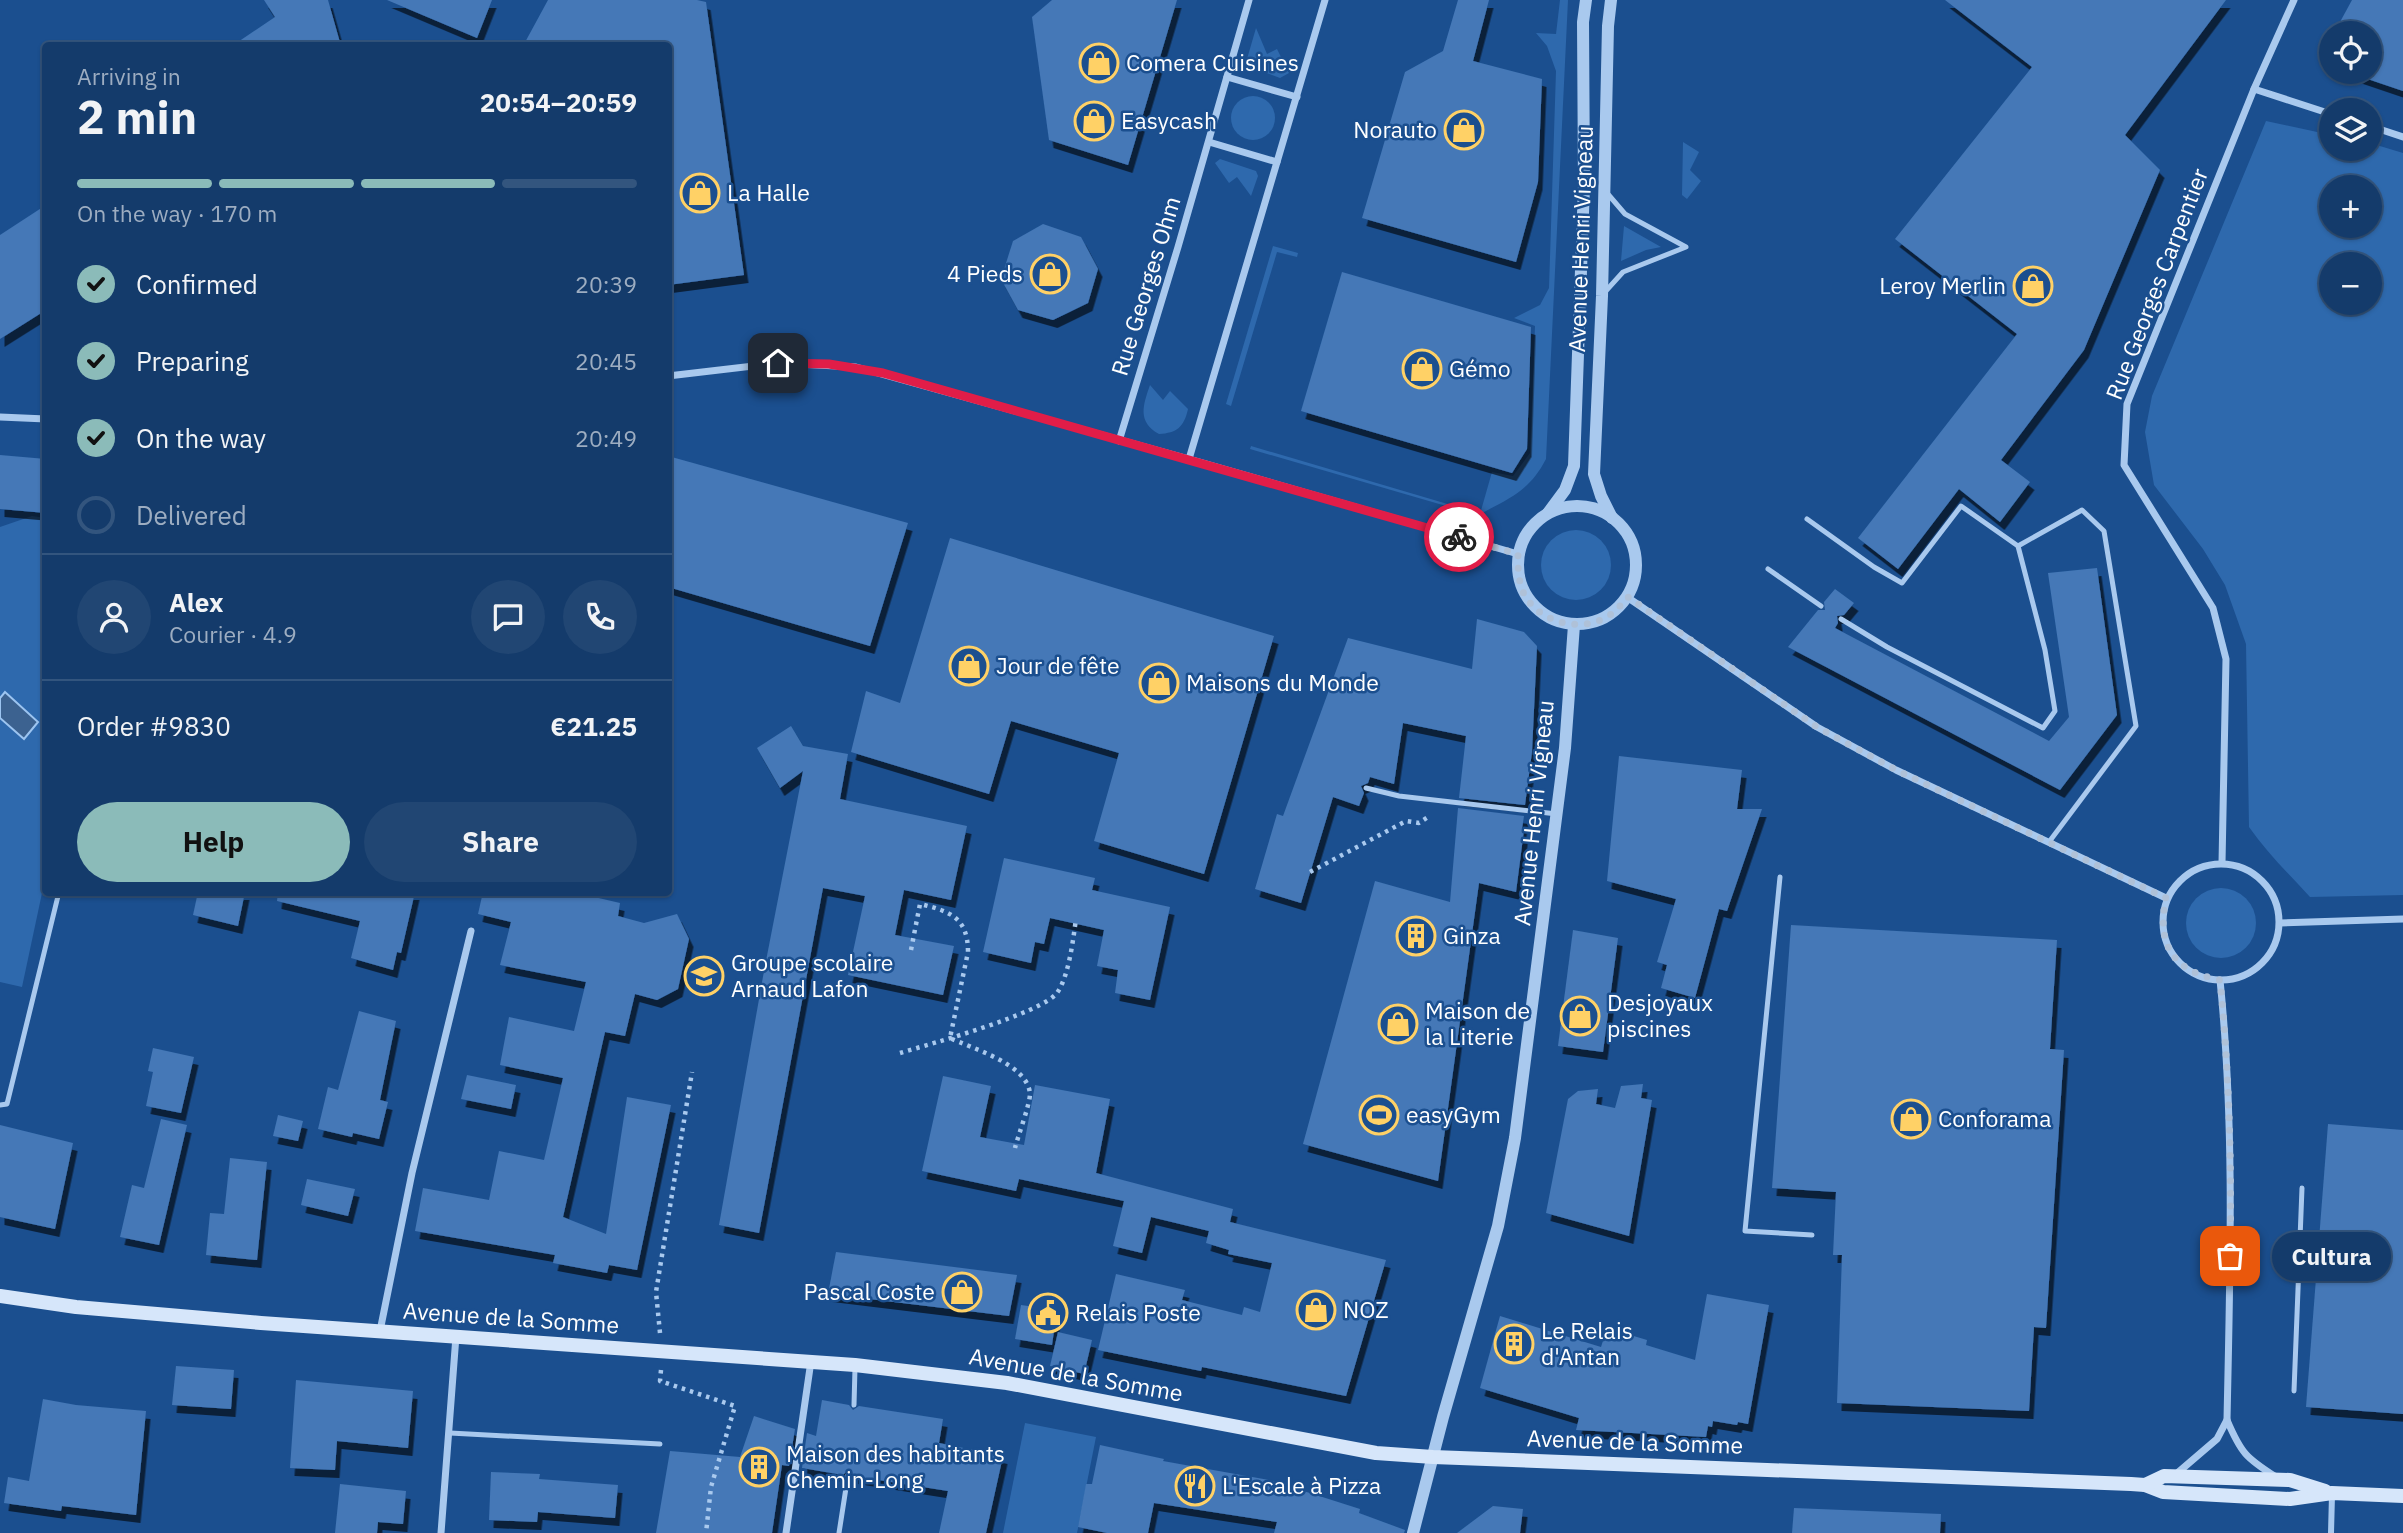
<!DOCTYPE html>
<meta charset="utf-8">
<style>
:root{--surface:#143b6b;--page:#214673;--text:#f1f3f6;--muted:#9dadc1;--line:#33557e;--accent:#8bbbb9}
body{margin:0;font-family:"IBM Plex Sans",sans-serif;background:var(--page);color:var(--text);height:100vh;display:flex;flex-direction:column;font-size:26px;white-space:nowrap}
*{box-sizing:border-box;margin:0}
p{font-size:23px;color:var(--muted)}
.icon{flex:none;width:38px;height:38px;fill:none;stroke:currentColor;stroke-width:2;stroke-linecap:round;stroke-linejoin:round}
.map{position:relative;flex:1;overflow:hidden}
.sheet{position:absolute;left:42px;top:42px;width:630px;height:854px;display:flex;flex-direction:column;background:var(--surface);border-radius:7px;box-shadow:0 2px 5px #0004,0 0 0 2px var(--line)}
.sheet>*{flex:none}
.controls{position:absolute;left:2319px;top:21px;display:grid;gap:14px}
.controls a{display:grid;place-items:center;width:63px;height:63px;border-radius:50%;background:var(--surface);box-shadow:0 2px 5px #0004,0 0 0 2px var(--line);font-size:35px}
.pin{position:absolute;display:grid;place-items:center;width:60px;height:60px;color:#fff;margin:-30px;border-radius:14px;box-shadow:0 4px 10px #0006}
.courier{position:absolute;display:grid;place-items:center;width:70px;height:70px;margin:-35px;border:5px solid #e11d48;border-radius:50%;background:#fff;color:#222;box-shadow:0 2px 9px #0007}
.bubble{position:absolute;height:49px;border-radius:24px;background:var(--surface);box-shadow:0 2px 5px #0004,0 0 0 2px var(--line);font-size:23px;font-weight:700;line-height:49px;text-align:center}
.overview em{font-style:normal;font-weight:700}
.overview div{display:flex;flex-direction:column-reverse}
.overview{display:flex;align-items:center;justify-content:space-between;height:119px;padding:0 35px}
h1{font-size:46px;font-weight:700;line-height:52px}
.bar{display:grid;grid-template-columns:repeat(4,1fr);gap:10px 7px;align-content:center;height:84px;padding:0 35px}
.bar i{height:9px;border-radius:5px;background:var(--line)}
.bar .selected{background:var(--accent)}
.bar p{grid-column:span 4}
.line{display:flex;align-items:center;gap:18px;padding:0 35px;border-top:2px solid var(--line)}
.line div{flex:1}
.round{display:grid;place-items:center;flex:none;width:74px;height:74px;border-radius:37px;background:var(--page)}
ol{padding:0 35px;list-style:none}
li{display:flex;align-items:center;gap:21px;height:77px}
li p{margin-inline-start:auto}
li .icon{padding:7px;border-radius:50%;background:var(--accent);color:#111;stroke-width:4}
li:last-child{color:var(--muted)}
li i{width:38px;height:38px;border:4px solid var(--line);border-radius:50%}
.button{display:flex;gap:14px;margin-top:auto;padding:14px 35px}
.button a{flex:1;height:80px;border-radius:42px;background:var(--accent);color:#111;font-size:28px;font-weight:700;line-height:80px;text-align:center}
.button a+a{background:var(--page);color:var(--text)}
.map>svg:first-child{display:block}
</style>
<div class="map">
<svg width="2403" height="1533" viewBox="0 0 2403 1533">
<defs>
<filter id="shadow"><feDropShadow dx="4.5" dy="8" stdDeviation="0" flood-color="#0009"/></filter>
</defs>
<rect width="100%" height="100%" fill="#1b4f8f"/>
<g fill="#2e69ad" fill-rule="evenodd">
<path d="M1560,0h8l-22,459c-16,31 -35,39 -66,55l12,-42 21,4 17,-23 5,-127 -21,-8 26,-13 9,-17 7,-217 -9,-25 -11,-13 20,1z"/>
<path d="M1256,28l11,26 10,-5 12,24 -9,5 -32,-12 -1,-7z"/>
<circle cx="1253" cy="118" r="22"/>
<path d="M2266,121l65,14v14h39v-6l33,10v742l-93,2c-21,-23 -43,-44 -61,-70l-3,-183 -21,-59 -22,-36 -49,-64 -9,-53 7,-36zM2331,187h39v39h-39zM2331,264h39v39h-39z"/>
<path d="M1683,142l16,10 -9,18 11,11 -14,18 -5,-4z"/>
<path d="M1220,159l36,12 2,5 -7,20 -14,-19 -8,6 -14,-20z"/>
<path d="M1624,226l37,21 -15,3 -25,11z"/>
<path d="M1273,246l25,7 -1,4 -20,-5 -46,154 -5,-2z"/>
<path d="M1150,385l13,15 7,-9 18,18c-4,18 -11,24 -29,25 -22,-12 -16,-29 -9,-49z"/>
<path d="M1251,446l227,67 -1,2 -227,-66z"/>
<path d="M32,516l14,2 -1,361 -23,108 -22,-5v-455z"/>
<circle cx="1576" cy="565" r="35"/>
<circle cx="2221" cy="923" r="35"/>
<path d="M1025,1423l71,14 -19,96h-74z"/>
</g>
<path fill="#3c6290" stroke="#9cc4f0" stroke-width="2" d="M5,692l33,30 -14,17 -24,-21v-20z"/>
<g fill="#4478b7" filter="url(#shadow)">
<path d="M264,0h64l13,46h-109l43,-29z"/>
<path d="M387,0h105l-15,38z"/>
<path d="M548,0h149l9,2 38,273 -76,10v-239h-145z"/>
<path d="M1052,0h125l-49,165 -79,-25 -17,-123z"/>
<path d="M1458,0h31l-16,61 69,18 -4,103 -22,80 -154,-44 43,-146 38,-21z"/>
<path d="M1945,0h281l-101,135 35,35 -76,180 -83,110 29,22 -30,40 -41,-33 -61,80 -40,-31 159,-204 -122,-95 137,-172z"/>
<path d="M2352,0h51v91l-56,-19h23v-39h-36z"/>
<path d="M2331,40v26l-12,-4z"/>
<path d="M46,205v105l-46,29v-104z"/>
<path d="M1043,224l38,13 17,32 -10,34 -35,17 -35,-10 -17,-31 12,-38z"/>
<path d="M1342,272l189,55 -4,122 -15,24 -211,-62z"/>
<path d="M0,455l46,4v54l-46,-4z"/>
<path d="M668,456l240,67 -38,123 -202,-59z"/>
<path d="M950,538l324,98 -70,238 -110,-33 25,-88 -108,-32 -22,73 -138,-42 15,-61 34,12z"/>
<path d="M2097,568l20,147 -57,75 -272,-143 30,-37h7l-1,-8 11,-13 19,14 -10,12 -7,1 1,7 -3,5 214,113 20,-24 -21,-144z"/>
<path d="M1477,619l47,13 13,14 -5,106 -7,53 -66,-7 7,-62 -63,-13 -9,61 -24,-7 -2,6 -7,3 3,7 -5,13 -26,-9 -32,106 -46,-14 22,-75 6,2 65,-178 124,31z"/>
<path d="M791,726l12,20 45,8 -8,45 127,27 -16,74 -47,-10 -9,45 59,11 -11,49 -95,-20 17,-79 -42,-8 -64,345 -40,-8 45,-254 39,-200 -23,17 -23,-40z"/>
<path d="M1619,756l123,14 -5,39h25l-35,102 -8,-2 -24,89 -34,-10 6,-23 -10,-3 19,-63 -69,-18z"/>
<path d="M1458,808l66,8 -2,13 2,1 -8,62 -37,-9 -41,298 -135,-37 72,-263 75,21z"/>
<path d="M1004,858l91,20 -3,12 78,17 -20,93 -35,-7 3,-23 -21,-4 7,-36 -54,-12 -6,26 -9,-2 -4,21 -48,-11z"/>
<path d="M198,892h47l-7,34 -45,-11z"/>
<path d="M278,892h137l-14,61 -4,-1 -4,18 -42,-12 9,-37 -83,-20z"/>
<path d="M483,892h90l47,11 -2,13 26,7 33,-9 12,25 -11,50 -21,11 -22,-6 -10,42 -20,-4 -42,185 43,17 21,-137 44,8 -34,165 -28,-5 -2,8 -54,-10 2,-8 -140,-24 8,-43 66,12 10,-49 45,9 19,-82 -63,-13 9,-48 65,14 12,-49 -86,-17 11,-43 -33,-8z"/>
<path d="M1791,925l266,15 -7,109 14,1 -18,278 -12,-1 -5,84 -192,-8 5,-148h-9l3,-63 -64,-4z"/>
<path d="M1573,930l45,8 -15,114 -45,-6z"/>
<path d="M359,1011l37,10 -16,79 8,2 -9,37 -26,-6 -1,4 -34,-8 10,-42 10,3z"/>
<path d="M153,1048l41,9 -13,56 -35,-7 7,-34 -5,-1z"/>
<path d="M467,1075l49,10 -5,24 -50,-10z"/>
<path d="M943,1076l48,10 -11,51 44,8 11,-60 75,14 -14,74 137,36 -3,13 156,38 -40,136 -144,-29 -1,4 -103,-21 18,-76 69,16 -3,10 60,15 2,-8 16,5 12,-49 -44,-9 1,-4 -23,-7 3,-12 -58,-14 -9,36 -29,-7 11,-45 -105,-22 -3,12 -94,-20z"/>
<path d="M1643,1084l-2,14 11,2 -23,136 -83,-23 22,-114 10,-8 20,-2 -2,15 19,4 6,-22z"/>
<path d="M278,1115l25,6 -5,20 -25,-5z"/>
<path d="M161,1119l26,6 -28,120 -39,-8 12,-52 12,3z"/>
<path d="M2328,1124l75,6v284l-97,-7z"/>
<path d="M0,1125l73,18 -18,86 -55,-12z"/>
<path d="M230,1158l37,4 -10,98 -51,-5 4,-42 14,1z"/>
<path d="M307,1179l48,10 -7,27 -47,-11z"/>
<path d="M836,1252l181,23 -8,41 -181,-22z"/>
<path d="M1707,1294l62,11 -21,119 -10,-2 -1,3 -24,-4 -1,6 -4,-1 -2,11 -130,-7 3,-12 -99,-30 20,-72 101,31 6,-19 40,12 -1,5 49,15z"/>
<path d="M1021,1305l36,5 -5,35 -37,-6z"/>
<path d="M1058,1332l34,8 -8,34 -34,-8z"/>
<path d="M176,1366l58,4 -3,39 -59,-4z"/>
<path d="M296,1380l117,11 -5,57 -71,-7 -2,29 -45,-2z"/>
<path d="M43,1399l33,6 70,6 -10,104 -74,-9 -1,5 -57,-8 4,-26 21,4z"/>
<path d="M822,1400l27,5 4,5 6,-4 84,13 -4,24 64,13 -17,77h-47l9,-42 -95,-15 -1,-5 -4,-1 -5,5 -41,-7 5,-35 9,3z"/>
<path d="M754,1416l41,13 -6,37 -7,-1 -10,68h-116l14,-82 70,6z"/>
<path d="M1100,1445l64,14 -1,2 106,19 91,29 -1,4 46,17 -1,3h-130l3,-11 -123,-19 -6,30h-41l-29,-6 8,-43h6z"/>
<path d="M491,1472l49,2 -1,5 79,6 -3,33 -77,-6 -1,10 -48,-2z"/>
<path d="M340,1484l66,7 -3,33 -25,-2 -1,11h-42z"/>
<path d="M1493,1506l30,3 -3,24h-63z"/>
<path d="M1794,1508l147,6 -1,19h-148z"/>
</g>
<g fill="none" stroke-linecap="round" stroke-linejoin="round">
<g stroke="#a9c9ee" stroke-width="4.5" stroke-dasharray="3.5 5" stroke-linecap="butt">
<path d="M1310,872l96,-51 13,2 9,-6"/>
<path d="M911,950l9,-46c29,7 48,13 48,48l-18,86c23,11 78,26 80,56 0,10 -12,42 -15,54"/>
<path d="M900,1053c30,-9 140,-39 157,-60 12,-17 16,-53 19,-74"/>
<path d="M660,1333l-4,-41 36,-220"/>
<path d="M661,1370l-1,11 75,25 -24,81 -5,46"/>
</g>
<g stroke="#a9c9ee" stroke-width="5">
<path d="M1604,293l19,-21 63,-25 -61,-33 -18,-21"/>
<path d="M1807,519l67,48 28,16 59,-77 57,40 27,104 10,61 -12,17 -156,-81 -46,-28"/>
<path d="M2018,546l64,-36 22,21 32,195 -87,116"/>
<path d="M1768,569l53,37"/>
<path d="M1366,788l33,8 158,18"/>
<path d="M1780,877l-35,354 67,4"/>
<path d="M0,1105l7,-1 52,-212"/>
<path d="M2294,1391l8,-203"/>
<path d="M854,1405l1,-37"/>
<path d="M450,1433l210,11"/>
<path d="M839,1533l9,-58"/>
</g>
<path stroke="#a9c9ee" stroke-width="6" d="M2331,1533l1,-38"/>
<g stroke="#a9c9ee" stroke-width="7">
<path d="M1227,77l70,20"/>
<path d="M2254,89l77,25"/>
<path d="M2370,126l33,11"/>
<path d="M1209,142l68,20"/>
<path d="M668,376l110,-13 78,4 333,92 329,95"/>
<path d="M0,417l46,2"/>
<path d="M1119,441l59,-194 71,-247"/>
<path d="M1189,459l136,-459"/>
<path d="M1627,597l190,130 79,43 270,128"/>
<path d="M2222,863l4,-204 -13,-51 -89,-143 3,-61 127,-315 40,-89"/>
<circle cx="2221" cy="922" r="58"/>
<path d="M2280,923l123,-4"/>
<path d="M2220,980c15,147 10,294 7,440 14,33 19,38 49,57"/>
<path d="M380,1331l32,-158 59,-242"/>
<path d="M2175,1475l42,-36 10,-19"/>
<path d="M441,1533l15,-197"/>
<path d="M786,1533l25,-172"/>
</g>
<g stroke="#a9c9ee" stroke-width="12">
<path d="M1611,0l-3,26 -6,270 -8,178 7,22 11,22"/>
<circle cx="1577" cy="565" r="59"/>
<path d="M1548,513l17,-23 9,-24 10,-280 -1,-164 3,-22"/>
<path d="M1413,1533l30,-116 55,-191 17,-88 50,-390 9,-123"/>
</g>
<g stroke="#d6e6fa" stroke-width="14">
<path d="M0,1296l76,11 185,16 594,42 152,18 369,70 57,4 698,27 14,1 18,7 127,7 42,-6 71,3"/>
<path d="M2145,1485l19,-9 126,4 35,11"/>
</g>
</g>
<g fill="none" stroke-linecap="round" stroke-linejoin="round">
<path stroke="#afc1d8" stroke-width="7" stroke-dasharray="0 12.6" d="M1459,537l59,17c0,13 0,25 5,38 14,29 52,40 80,27 11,-5 18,-14 25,-22l189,130 79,43 270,128c-10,47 7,73 54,82 9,91 12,184 10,276"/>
<path stroke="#e11d48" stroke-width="9" d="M778,363l51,1 54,9 576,164"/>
</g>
<defs>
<symbol id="shop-ring" viewBox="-11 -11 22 22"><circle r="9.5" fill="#1b4f8f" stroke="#ffd166" stroke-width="1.5"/><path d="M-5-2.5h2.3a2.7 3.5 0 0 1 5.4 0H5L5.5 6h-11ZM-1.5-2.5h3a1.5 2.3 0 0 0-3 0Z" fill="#ffd166"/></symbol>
<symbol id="building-ring" viewBox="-11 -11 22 22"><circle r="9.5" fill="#1b4f8f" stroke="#ffd166" stroke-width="1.5"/><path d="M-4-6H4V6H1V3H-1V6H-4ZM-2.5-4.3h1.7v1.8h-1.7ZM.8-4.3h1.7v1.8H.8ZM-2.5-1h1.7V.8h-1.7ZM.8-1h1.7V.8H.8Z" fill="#ffd166"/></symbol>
<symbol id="school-ring" viewBox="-11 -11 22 22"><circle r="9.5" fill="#1b4f8f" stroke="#ffd166" stroke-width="1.5"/><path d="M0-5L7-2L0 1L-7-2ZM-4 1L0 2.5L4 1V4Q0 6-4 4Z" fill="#ffd166"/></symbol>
<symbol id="stadium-ring" viewBox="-11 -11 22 22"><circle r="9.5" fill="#1b4f8f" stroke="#ffd166" stroke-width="1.5"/><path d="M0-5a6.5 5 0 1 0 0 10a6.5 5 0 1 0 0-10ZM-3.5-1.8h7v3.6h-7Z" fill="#ffd166"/></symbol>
<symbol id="civic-ring" viewBox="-11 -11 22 22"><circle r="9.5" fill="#1b4f8f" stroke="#ffd166" stroke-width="1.5"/><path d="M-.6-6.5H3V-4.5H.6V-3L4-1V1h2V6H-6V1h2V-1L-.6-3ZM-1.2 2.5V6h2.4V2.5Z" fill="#ffd166"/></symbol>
<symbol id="restaurant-ring" viewBox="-11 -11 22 22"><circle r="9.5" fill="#1b4f8f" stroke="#ffd166" stroke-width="1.5"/><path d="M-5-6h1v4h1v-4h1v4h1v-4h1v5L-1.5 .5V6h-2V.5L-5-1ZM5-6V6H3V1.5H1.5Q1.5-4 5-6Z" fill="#ffd166"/></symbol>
</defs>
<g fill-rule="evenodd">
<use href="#shop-ring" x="1077" y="41" width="44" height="44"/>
<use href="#shop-ring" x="1072" y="99" width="44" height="44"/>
<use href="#shop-ring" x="1442" y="108" width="44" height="44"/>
<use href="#shop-ring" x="678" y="171" width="44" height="44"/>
<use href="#shop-ring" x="1028" y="252" width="44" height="44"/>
<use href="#shop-ring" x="2011" y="264" width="44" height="44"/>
<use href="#shop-ring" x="1400" y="347" width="44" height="44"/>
<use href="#shop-ring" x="947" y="644" width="44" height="44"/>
<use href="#shop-ring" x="1137" y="661" width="44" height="44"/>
<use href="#building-ring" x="1394" y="914" width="44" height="44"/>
<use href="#school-ring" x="682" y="954" width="44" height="44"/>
<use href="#shop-ring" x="1558" y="994" width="44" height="44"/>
<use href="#shop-ring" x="1376" y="1002" width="44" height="44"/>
<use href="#stadium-ring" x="1357" y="1093" width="44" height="44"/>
<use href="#shop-ring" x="1889" y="1097" width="44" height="44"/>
<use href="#shop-ring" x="940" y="1270" width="44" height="44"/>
<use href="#shop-ring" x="1294" y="1288" width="44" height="44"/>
<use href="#civic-ring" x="1026" y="1291" width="44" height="44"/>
<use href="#building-ring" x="1492" y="1322" width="44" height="44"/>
<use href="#building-ring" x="737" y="1445" width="44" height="44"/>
<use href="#restaurant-ring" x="1173" y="1464" width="44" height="44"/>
</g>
<g text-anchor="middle" stroke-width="5" stroke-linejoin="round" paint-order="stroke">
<g font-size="23" fill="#fff" stroke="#1b4f8f" text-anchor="start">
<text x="1126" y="71">Comera Cuisines</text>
<text x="1121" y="129">Easycash</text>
<text x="1437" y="138" text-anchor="end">Norauto</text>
<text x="727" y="201">La Halle</text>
<text x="1023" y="282" text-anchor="end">4 Pieds</text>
<text x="2006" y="294" text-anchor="end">Leroy Merlin</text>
<text x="1449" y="377">Gémo</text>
<text x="996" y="674">Jour de fête</text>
<text x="1186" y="691">Maisons du Monde</text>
<text x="1443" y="944">Ginza</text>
<text x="731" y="971">Groupe scolaire<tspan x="731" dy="26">Arnaud Lafon</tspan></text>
<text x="1607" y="1011">Desjoyaux<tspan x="1607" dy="26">piscines</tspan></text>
<text x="1425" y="1019">Maison de<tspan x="1425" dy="26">la Literie</tspan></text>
<text x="1406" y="1123">easyGym</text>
<text x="1938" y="1127">Conforama</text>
<text x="935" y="1300" text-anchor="end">Pascal Coste</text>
<text x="1343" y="1318">NOZ</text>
<text x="1075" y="1321">Relais Poste</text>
<text x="1541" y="1339">Le Relais<tspan x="1541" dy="26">d'Antan</tspan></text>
<text x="786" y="1462">Maison des habitants<tspan x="786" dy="26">Chemin-Long</tspan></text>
<text x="1222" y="1494">L'Escale à Pizza</text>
</g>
<g font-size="23" fill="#fff" stroke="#1b4f8f">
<text transform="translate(1581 239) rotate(-88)" y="8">Avenue Henri Vigneau</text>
<text transform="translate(2157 284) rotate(-69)" y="8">Rue Georges Carpentier</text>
<text transform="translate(1146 286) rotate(-73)" y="8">Rue Georges Ohm</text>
<text transform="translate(1534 813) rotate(-84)" y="8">Avenue Henri Vigneau</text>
<text transform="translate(511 1318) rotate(4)" y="8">Avenue de la Somme</text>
<text transform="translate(1076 1375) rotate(10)" y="8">Avenue de la Somme</text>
<text transform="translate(1635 1442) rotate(2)" y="8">Avenue de la Somme</text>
</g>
</g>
</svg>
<div class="controls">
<a><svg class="icon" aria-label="locate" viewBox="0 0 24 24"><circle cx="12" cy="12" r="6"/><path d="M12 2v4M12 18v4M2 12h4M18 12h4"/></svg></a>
<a><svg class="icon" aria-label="layers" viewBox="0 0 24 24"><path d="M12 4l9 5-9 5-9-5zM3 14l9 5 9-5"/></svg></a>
<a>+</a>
<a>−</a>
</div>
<div class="pin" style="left:2230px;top:1256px;background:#ea580c"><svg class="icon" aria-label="bag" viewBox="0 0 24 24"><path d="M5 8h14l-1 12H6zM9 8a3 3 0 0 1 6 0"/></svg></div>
<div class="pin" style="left:778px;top:363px;background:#1f2937"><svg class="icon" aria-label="home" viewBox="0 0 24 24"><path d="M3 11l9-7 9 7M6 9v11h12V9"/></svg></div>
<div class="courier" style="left:1459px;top:537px"><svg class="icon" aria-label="bike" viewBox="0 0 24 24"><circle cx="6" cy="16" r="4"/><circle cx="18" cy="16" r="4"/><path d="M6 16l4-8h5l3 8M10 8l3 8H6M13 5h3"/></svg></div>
<div class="bubble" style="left:2272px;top:1232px;width:119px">Cultura</div>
<section class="sheet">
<div class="overview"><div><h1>2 min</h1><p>Arriving in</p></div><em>20:54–20:59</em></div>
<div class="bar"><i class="selected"></i><i class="selected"></i><i class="selected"></i><i></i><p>On the way · 170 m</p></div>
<ol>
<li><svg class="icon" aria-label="check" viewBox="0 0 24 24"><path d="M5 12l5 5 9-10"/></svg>Confirmed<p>20:39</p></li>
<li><svg class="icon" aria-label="check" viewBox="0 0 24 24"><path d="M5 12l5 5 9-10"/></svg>Preparing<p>20:45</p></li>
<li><svg class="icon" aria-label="check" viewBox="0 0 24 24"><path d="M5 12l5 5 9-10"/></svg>On the way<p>20:49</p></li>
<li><i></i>Delivered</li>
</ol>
<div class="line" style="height:126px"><a class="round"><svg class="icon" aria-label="person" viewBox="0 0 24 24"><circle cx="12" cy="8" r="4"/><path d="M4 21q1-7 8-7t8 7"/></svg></a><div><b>Alex</b><p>Courier · 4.9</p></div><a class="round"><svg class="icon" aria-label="chat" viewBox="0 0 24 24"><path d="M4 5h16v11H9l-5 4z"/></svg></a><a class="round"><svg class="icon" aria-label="phone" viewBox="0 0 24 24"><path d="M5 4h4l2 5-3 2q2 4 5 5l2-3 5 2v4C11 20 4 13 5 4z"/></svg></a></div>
<div class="line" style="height:91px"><div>Order #9830</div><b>€21.25</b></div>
<div class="button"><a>Help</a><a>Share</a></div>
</section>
</div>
